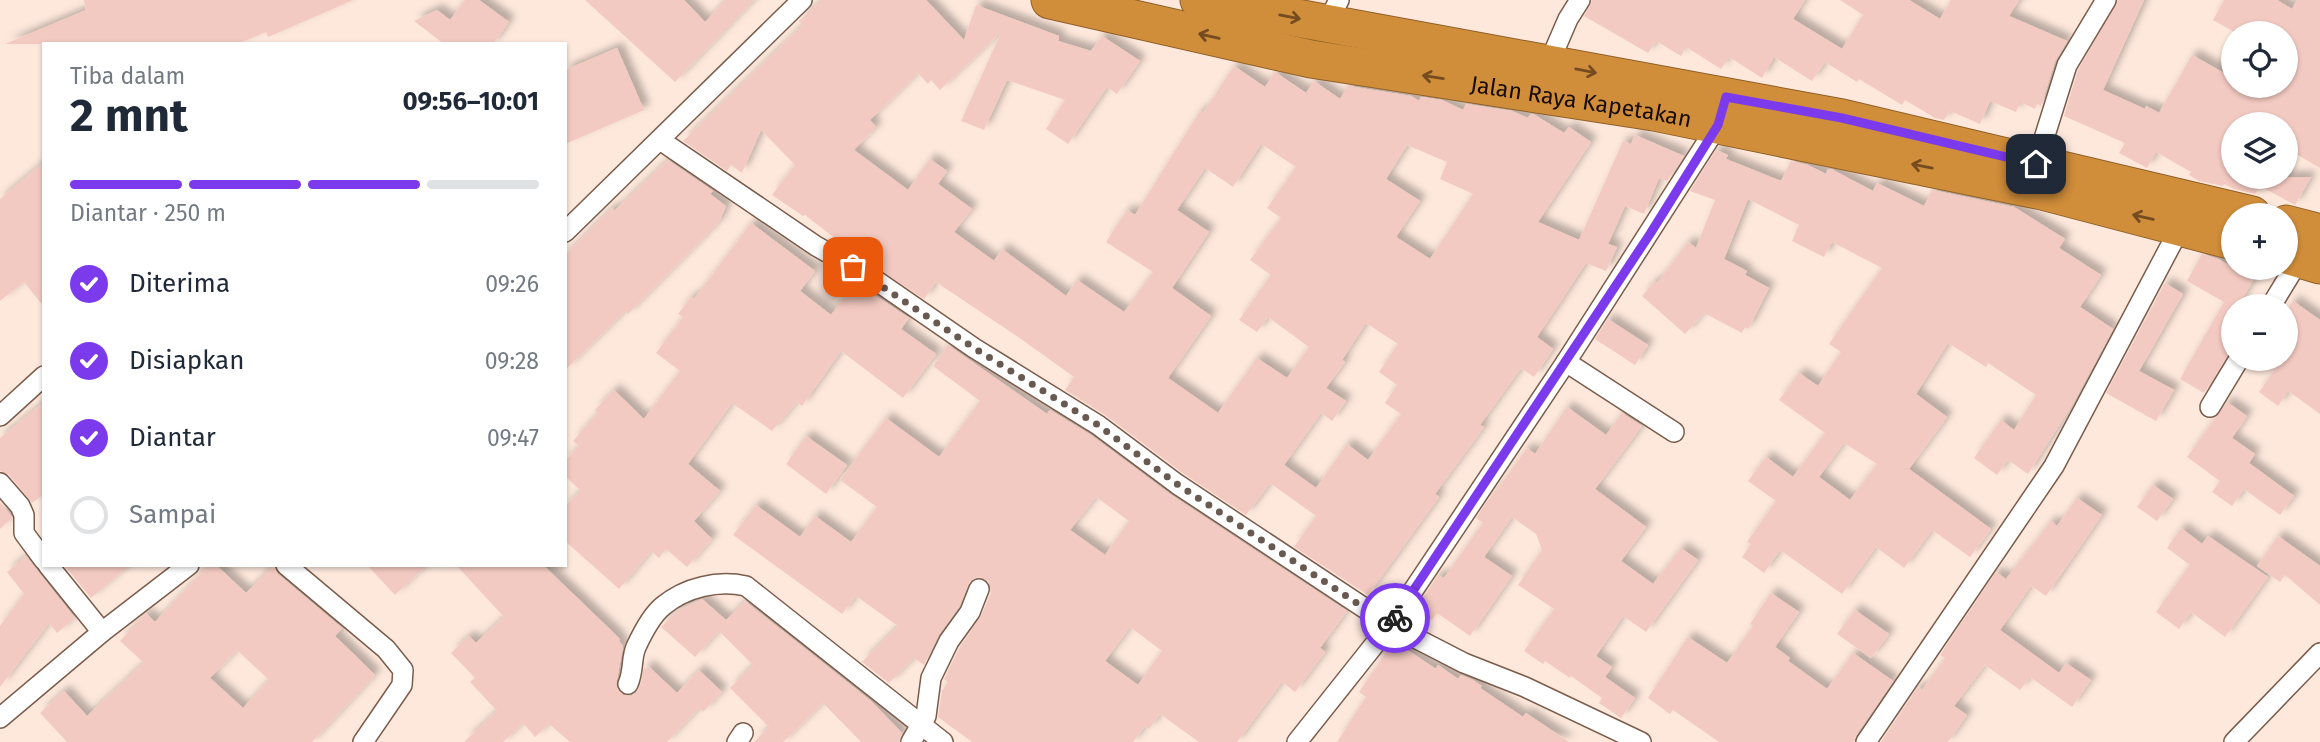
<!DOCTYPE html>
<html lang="id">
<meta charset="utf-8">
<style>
:root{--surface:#fff;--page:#f6f6f7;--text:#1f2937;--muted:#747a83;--line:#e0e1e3;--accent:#7c3aed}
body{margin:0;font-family:"Fira Sans",sans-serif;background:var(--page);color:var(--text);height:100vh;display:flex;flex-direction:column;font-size:26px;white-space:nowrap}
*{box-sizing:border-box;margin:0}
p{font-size:23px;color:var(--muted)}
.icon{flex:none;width:38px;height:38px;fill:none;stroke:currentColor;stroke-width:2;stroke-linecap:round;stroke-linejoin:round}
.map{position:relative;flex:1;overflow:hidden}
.details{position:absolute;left:42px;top:42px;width:525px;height:525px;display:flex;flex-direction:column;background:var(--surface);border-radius:0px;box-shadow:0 2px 5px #0004}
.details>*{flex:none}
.buttons{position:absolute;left:2221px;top:21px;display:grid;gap:14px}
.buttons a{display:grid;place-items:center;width:77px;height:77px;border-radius:50%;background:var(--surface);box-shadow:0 2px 5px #0004;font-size:35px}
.pin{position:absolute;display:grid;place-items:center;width:60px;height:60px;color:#fff;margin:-30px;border-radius:14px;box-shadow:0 4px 10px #0006}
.courier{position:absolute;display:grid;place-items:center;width:70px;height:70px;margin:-35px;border:5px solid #7c3aed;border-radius:50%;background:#fff;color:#222;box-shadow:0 2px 9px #0007}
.overview em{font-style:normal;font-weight:700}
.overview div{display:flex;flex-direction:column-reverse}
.overview{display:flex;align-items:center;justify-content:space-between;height:119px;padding:0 28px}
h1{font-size:46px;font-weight:700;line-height:52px}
.bar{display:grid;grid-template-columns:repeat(4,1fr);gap:10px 7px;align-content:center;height:84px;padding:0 28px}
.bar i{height:9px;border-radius:5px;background:var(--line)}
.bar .current{background:var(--accent)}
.bar p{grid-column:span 4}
ol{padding:0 28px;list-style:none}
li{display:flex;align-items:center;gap:21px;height:77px}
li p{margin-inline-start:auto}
li .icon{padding:7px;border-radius:50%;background:var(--accent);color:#fff;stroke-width:4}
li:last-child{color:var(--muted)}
li i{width:38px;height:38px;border:4px solid var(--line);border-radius:50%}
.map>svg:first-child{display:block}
</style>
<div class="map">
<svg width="2320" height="742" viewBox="0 0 2320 742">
<defs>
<filter id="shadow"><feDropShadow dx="6" dy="-6" stdDeviation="3.5" flood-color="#0004"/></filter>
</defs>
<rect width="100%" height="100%" fill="#fee8dc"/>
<g fill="#f3cac1" fill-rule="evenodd" filter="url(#shadow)">
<path d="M84,0h267v1l-83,36 -2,-5 -29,12h-232l81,-34z"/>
<path d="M465,0h14l30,22 -16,22h-49l-30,-23 23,-11 13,10z"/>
<path d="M585,0h99l21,22 21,-22h28l-79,82z"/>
<path d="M822,0h104l38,40 12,-35 83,31 -1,5 33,10 11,-15 38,25 -23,33 -10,-7 -39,57 -22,-15 19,-29 -58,-20 -23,50 -23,-9 41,-90 -62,59 -9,-10 -3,4 -10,-11 -48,47 6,7 -22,23 54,40 22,-31 17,12 -9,13 34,25 -18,23 40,29 8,-12 64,47 11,-16 47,32 29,-40 -47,-30 21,-32 8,5 65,-104 3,2 31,-47 31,21 10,-15 31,21 8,-12 26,18 8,-13 63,10 8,5 2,-4 21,3 21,10 3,-6 46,7 16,7 3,-4 4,1 29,18 5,-6 22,15 -53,80 41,18 44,-99 8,3 4,-9 49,21 -17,25 -8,-3 -15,36 -19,-8 -17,38 9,3 -11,24 -20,-8 -49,74 16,12 -19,28 -13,-9 -41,57 4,2 -49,67 4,3 -71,98 -74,-48 22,-31 -46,-33 -24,32 -62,-41 -79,-59 -40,-25 9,-13 -53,-38 -85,-57 -12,17 -66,-43 -53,-41 -2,1 -31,-21 23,-30 -34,-35 -19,43 -11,-8 -4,6 -44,-30 120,-116 -4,-4zM1261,144l35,23 -29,41 14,10 -31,42 21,15 -32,45 18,12 11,-15 41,30 -22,31 -30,-20 -39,55 -50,-35 43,-62 -39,-28 37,-56 -32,-22 28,-42 28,19zM1407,145l40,17 -7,17 33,15 -43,65 -34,-22 24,-36 -34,-22zM1366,323l32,21 -19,28 18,13 -12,18 16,11 -33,46 -21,-16 -31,44 -32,-23 37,-52 11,8 14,-20 -20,-13 19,-26 -3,-2z"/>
<path d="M1592,0h213l-12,19 49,30 21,-34 -23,-15h69l31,19 11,-19h68l-10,16 58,25 -12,20 -14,45 -4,-2 -2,5 -15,-7 -4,10 -26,-11 -10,23 -30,-13 -6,9 -9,-2 -30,-18 -3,5 -43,-26 -2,3 -32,-20 -13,19 -38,-24 -12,21 -33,-21 -8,12 -35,-22 -5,9 -25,-15 -8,12 -64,-37z"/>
<path d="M2118,0h26l-41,90 42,19 1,-3 13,7 33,-58 41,23v8h53v-53h-50l-23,-13 11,-20h53l15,9 5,-9h23v168l-34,-20v-24h-53v53h78l-16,28 -35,-19 -5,8 -21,-5 -10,-5 -1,2 -24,-5 -10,-6 2,-3 -35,-20 -9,16 -28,-15 6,-10 -61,-27 14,-46z"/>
<path d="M617,48l27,62 -79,34v-74z"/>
<path d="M1716,150l12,5 -2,4 55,22 10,-20 17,4 18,9 2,-5h3l42,22 4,-8 47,23 8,-16 82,17 51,32 -6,9 42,27 -21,32 33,22 -41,76 -44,69 -20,-14 -11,15 -23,-17 27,-38 13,10 22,-35 -48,-32 -2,4 -38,-24 -32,51 31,23 -38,52 82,60 -21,28 -38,-27 -28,38 -28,-21 -34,47 -62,-44 -16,23 -22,-16 9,-13 -4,-2 29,-41 -28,-20 18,-24 27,20 32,-44 -46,-33 20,-27 19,13 23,-34 -12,-8 53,-76 -50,-26 -8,15 -32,-16 7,-16 -51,-26 -24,60 23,12 -2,4 24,13 -21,41 -3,-2 -3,6 -38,-20 -19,21 -43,-38 13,-15 2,2 31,-41 8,6 19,-48 -25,-9zM1844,443l33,21 -27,36 -31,-23z"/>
<path d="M668,160l45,31 -3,3 16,12 -7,16 -91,92 -3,-3 -60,59v-115l47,-47 2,3z"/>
<path d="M44,162v145l-20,-25 -24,19v-102z"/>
<path d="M751,223l64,48 -15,20 31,24 24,-33 54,36 -8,11 35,25 -33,44 -62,-47 -39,55 -5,-4 -25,29 -40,-28 -44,61 32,27 -26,30 18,18 -25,28 -21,-18 -7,9 -8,-7 -32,38 -54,-48v-35l16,-15 -16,-15v-15l14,-15 -6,-5 25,-28 -3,-3 19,-20 30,29 36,-48 -24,-18 27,-36 -5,-3 13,-17 3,2z"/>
<path d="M2202,254l16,5 36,20 -16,27h-5v42l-29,45 -24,-14 44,-77 -37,-21z"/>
<path d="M2165,283l18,11 -44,77 35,19 -18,31 -50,-28z"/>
<path d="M2293,301l27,19v94l-32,-23 -10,15 -19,-14 24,-33h3v-47z"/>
<path d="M1608,319l40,26 -13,20 -40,-26z"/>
<path d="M948,345l99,69 3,-4 41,25 79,59 177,117 -27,37 5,4 -30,40 -13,-10 -45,60h-38l-39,-28 -11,15 -4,-3 -12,16h-161l-34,-25 4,-26 6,-9 -4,-3 16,-32 21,-31 10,-23 -3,-12 -10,-4 -7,3 -12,26 -20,28 -15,31 -10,-7 -25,25 -27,-21 36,-36 -42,-30 -14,18 -109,-79 23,-30 44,32 15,-21 36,26 26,-35 -37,-27 46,-62 53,39 41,-56 -47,-35zM1096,497l33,24 -24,34 -35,-25zM1130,627l32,24 -24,34 -33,-24z"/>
<path d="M44,402v92l-12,9 -23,-28 -9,-4v-33z"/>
<path d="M2227,402l20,14 -15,22 23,16 -6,9 45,33 -14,19 -36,-26 -12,17 -20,-14 8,-11 -33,-24z"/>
<path d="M1567,407l39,28 16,-22 20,13 -47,63 51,38 -25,34 32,23 28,-36 17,12 -52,72 -23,-16 -27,40 16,11 -7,10 30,21 -14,20 -22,-15 3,-5 -31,-22 -1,2 -25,-17 -2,3 -19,-13 30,-42 -36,-24 24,-35 -6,-16 -24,-17 -28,40 28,19 -42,60 -33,-23 -5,7 -16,-11 22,-34 6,3 39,-55 -7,-5 20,-29 1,1 30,-42 8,6z"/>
<path d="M806,436l41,29 -21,29 -40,-30z"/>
<path d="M2153,485l20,14 -16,22 -20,-14z"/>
<path d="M2077,498l25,17 -56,81 -15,-10 -31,44 59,43 7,-10 25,17 -19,27 -42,-30 -10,13 -35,-25 -31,41 13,9 -19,27h-67l37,-55 4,3 23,-32 -5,-3 56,-83 10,7 45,-58 6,5z"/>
<path d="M0,502l12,16 -12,11z"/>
<path d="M2181,528l21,16 6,-8 60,41 -43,60 -34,-25 -12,17 -23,-17 34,-47 -23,-17z"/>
<path d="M2278,536l42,30v39l-35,-30 -5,7 -23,-16z"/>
<path d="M26,556l49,62 -18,15 -8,-10 -49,64v-61l24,-32 -17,-22z"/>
<path d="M64,565h66l-39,33z"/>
<path d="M209,565h7l30,28 28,-28 4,9 64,54 -7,8 40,39 -63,67h-245l-27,-29 24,-22 23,25 57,-53 -24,-22 26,-28 9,9zM237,650l32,30 -26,28 -33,-30z"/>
<path d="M367,565h60l-32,30z"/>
<path d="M456,565h87l77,74 -1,2 4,5 -7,39 7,10 8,1 5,-3 5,-10 3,-16 2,2 2,-3 29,27 22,-23 23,22 -19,20 -4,-4 -32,34h-97l-21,-18 -14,13 -12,-14 -20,19h-39l33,-31 -27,-29 5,-4 -24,-25 18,-17 7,7 28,-26z"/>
<path d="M1771,593l28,19 -24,35 15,11 -2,3 39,28 26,-36 40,28 -37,54 -2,7h-135l-46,-32 -3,4 -22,-16 40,-61 39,26 26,-37 -3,-2z"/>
<path d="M702,599l24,21 19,-19 126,100 31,32 -3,9h-38l-38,-39 -40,39h-29l15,-15 -39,-39 23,-23 -34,-34 -24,26 -34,-30 18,-17z"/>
<path d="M1855,610l34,24 -18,24 -34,-24z"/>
<path d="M1394,641l42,28 2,-4 20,14 3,-4 12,5 9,6 -2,2 43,29 3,-4 43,29h-232l29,-45 -7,-5z"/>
</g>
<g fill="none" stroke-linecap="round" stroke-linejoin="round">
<defs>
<g id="street">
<path d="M1324,29l15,-29"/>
<path d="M1549,63l19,-44 12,-19"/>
<path d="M660,140l156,106 55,31 103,71 124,77 79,59 213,141 74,38 61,24 116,55"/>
<path d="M2036,164l31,-99 39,-65"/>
<path d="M565,232l237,-232"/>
<path d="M2271,306l31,-51"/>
<path d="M1566,362l108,70"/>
<path d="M2210,407l29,-48"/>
<path d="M0,416l44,-40"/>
<path d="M0,483l20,23 4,9v18l20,27"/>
<path d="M48,565l54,67"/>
<path d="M286,565l100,84 17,21 -1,15 -39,57"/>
<path d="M628,684c6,-13 3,-26 8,-37 6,-13 16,-32 27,-41 23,-19 55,-26 83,-20l197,156"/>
<path d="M0,718l102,-86 87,-67"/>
<path d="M737,742l6,-9"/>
<path d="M911,742l15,-26 5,-38 18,-37 21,-29 9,-23"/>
<path d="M1297,742l93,-117 176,-263 152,-237 2,-7"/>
<path d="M1866,742l188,-276 127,-240"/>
<path d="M2234,742l86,-89"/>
</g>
<g id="highway">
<path id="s1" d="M1050,0l261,59 343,53 388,79 191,50"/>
<path d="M1199,0l643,118 410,97"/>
<path d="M2286,224l34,9"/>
<path d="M2286,255l34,10"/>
</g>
</defs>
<use href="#street" stroke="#7b5c4b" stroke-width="22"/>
<use href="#highway" stroke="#8f6028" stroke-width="39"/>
<use href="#street" stroke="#fff" stroke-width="19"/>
<use href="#highway" stroke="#d08d3a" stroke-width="37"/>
</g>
<defs><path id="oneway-shaft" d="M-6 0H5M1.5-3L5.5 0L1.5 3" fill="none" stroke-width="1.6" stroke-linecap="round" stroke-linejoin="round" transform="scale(1.75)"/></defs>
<g stroke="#744c20">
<use href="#oneway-shaft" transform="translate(1290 17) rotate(11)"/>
<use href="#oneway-shaft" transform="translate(1209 36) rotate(-167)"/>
<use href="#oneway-shaft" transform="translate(1586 71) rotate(11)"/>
<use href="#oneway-shaft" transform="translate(1433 77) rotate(-171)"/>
<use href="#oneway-shaft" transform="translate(1922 166) rotate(-169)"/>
<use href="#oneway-shaft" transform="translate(2143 217) rotate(-167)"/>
</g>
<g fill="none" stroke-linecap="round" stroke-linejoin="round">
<path stroke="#685951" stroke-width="7" stroke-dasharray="0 12.6" d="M853,267l121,81 124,77 79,59 213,141 5,-7"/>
<path stroke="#7c3aed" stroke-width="9" d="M1395,618l255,-384 68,-109 8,-28 116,21 194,46"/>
</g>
<g text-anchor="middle" stroke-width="5" stroke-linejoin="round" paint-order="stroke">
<g font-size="23" fill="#170c06" stroke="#fff">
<text dy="8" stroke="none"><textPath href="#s1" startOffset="541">Jalan Raya Kapetakan</textPath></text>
</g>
</g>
</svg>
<div class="buttons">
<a><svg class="icon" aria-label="locate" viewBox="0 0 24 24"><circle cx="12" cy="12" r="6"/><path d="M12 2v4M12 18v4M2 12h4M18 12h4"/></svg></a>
<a><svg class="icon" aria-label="layers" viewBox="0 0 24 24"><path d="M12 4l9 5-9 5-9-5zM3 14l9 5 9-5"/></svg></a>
<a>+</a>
<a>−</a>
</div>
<div class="pin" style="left:853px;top:267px;background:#ea580c"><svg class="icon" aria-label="bag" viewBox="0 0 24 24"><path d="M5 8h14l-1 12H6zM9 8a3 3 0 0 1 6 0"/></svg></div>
<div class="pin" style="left:2036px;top:164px;background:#1f2937"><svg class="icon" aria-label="home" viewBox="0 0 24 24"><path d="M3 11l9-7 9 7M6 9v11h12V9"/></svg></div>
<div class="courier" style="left:1395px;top:618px"><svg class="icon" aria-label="bike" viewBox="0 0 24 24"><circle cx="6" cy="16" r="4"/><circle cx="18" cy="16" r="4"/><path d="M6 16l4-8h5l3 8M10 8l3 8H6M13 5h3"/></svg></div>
<section class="details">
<div class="overview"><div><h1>2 mnt</h1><p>Tiba dalam</p></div><em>09:56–10:01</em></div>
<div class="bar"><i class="current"></i><i class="current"></i><i class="current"></i><i></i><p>Diantar · 250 m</p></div>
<ol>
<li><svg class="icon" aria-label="check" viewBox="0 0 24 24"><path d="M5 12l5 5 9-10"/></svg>Diterima<p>09:26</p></li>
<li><svg class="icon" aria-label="check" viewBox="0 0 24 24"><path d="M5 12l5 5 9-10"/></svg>Disiapkan<p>09:28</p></li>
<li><svg class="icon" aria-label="check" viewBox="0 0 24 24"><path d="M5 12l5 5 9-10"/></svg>Diantar<p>09:47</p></li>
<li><i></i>Sampai</li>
</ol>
</section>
</div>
